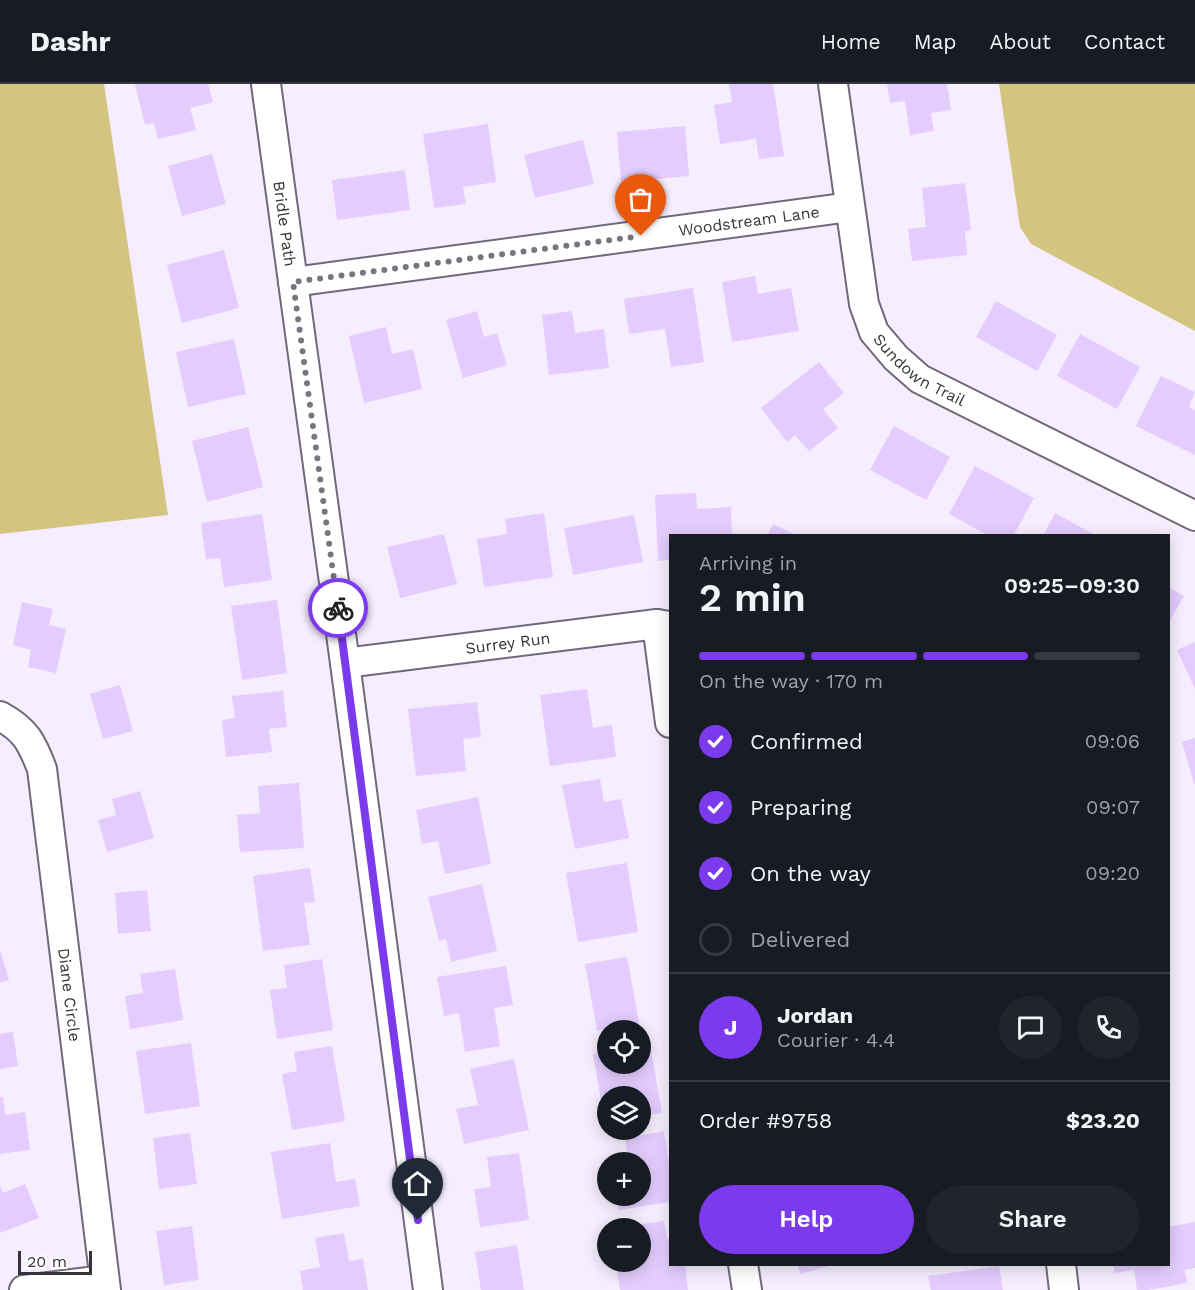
<!DOCTYPE html>
<meta charset="utf-8">
<style>
:root{--surface:#171b24;--page:#20242c;--text:#f1f3f6;--muted:#9ea1a6;--line:#363941;--accent:#7c3aed}
body{margin:0;font-family:"Work Sans",sans-serif;background:var(--page);color:var(--text);height:100vh;display:flex;flex-direction:column;font-size:22px;white-space:nowrap}
*{box-sizing:border-box;margin:0}
p{font-size:20px;color:var(--muted)}
.icon{flex:none;width:33px;height:33px;fill:none;stroke:currentColor;stroke-width:2;stroke-linecap:round;stroke-linejoin:round}
.map{position:relative;flex:1;overflow:hidden}
.details{position:absolute;left:669px;top:450px;width:501px;height:732px;display:flex;flex-direction:column;background:var(--surface);border-radius:0px;box-shadow:0 3px 15px #0003}
.details>*{flex:none}
.fabs{position:absolute;left:597px;top:936px;display:grid;gap:12px}
.fabs a{display:grid;place-items:center;width:54px;height:54px;border-radius:50%;background:var(--surface);box-shadow:0 3px 15px #0003;font-size:30px}
.scale{position:absolute;left:18px;bottom:15px;width:74px;box-sizing:border-box;padding-left:6px;border:3px solid #37333b;border-top:0;font-size:16px;line-height:21px;white-space:nowrap;color:#37333b;-webkit-text-stroke:4px #fff;paint-order:stroke}
.pin{position:absolute;display:grid;place-items:center;width:51px;height:51px;color:#fff;margin:-62px -26px;border-radius:50% 50% 50% 0;rotate:-45deg;box-shadow:0 0 6px #0007}
.pin .icon{rotate:45deg}
.courier{position:absolute;display:grid;place-items:center;width:60px;height:60px;margin:-30px;border:4px solid #7c3aed;border-radius:50%;background:#fff;color:#222;box-shadow:0 2px 8px #0007}
.summary em{font-style:normal;font-weight:600}
.summary div{display:flex;flex-direction:column-reverse}
.summary{display:flex;align-items:center;justify-content:space-between;height:102px;padding:0 30px}
h1{font-size:39px;font-weight:600;line-height:45px}
.bar{display:grid;grid-template-columns:repeat(4,1fr);gap:9px 6px;align-content:center;height:72px;padding:0 30px}
.bar i{height:8px;border-radius:4px;background:var(--line)}
.bar .selected{background:var(--accent)}
.bar p{grid-column:span 4}
.line{display:flex;align-items:center;gap:15px;padding:0 30px;border-top:2px solid var(--line)}
.line div{flex:1}
.round{display:grid;place-items:center;flex:none;width:63px;height:63px;border-radius:32px;background:var(--page)}
ol{padding:0 30px;list-style:none}
li{display:flex;align-items:center;gap:18px;height:66px}
li p{margin-inline-start:auto}
li .icon{padding:6px;border-radius:50%;background:var(--accent);color:#fff;stroke-width:4}
li:last-child{color:var(--muted)}
li i{width:33px;height:33px;border:3px solid var(--line);border-radius:50%}
.primary-button{display:flex;gap:12px;margin-top:auto;padding:12px 30px}
.primary-button a{flex:1;height:69px;border-radius:36px;background:var(--accent);color:#fff;font-size:24px;font-weight:600;line-height:69px;text-align:center}
.primary-button a+a{background:var(--page);color:var(--text)}
header{display:flex;align-items:center;gap:36px;box-sizing:border-box;height:84px;padding:0 30px;background:var(--surface);border-bottom:2px solid var(--line)}
header strong{font-size:28px}
nav{display:flex;gap:33px;margin-inline-start:auto;font-size:21px}
.map>svg:first-child{display:block}
</style>
<header>
<strong>Dashr</strong>
<nav><a>Home</a><a>Map</a><a>About</a><a>Contact</a></nav>
</header>
<div class="map">
<svg width="1195" height="1206" viewBox="0 0 1195 1206">
<rect width="100%" height="100%" fill="#f6eeff"/>
<g fill="#d3c580">
<path d="M0,0h104l64,431 -168,19z"/>
<path d="M999,0h196v247l-164,-87 -11,-17z"/>
</g>
<g fill="#e4cdfe">
<path d="M137,0h71l5,18 -23,6 6,22 -38,9 -4,-16 -9,2 -10,-40z"/>
<path d="M729,0h44l11,72 -25,3 -3,-20 -36,5 -6,-39 18,-3z"/>
<path d="M887,0h60l4,26 -20,3 3,18 -24,4 -5,-34 -15,2z"/>
<path d="M488,40l8,58 -33,5 3,17 -32,4 -11,-74z"/>
<path d="M685,42l4,50 -68,6 -4,-50z"/>
<path d="M583,56l11,44 -59,14 -11,-43z"/>
<path d="M212,70l14,50 -44,12 -14,-50z"/>
<path d="M405,86l5,40 -73,10 -5,-40z"/>
<path d="M965,99l6,47 -6,1 2,24 -55,6 -4,-32 18,-2 -4,-39z"/>
<path d="M224,166l15,58 -57,15 -15,-58z"/>
<path d="M755,192l3,18 33,-6 8,43 -67,11 -10,-60z"/>
<path d="M693,204l11,74 -33,5 -6,-38 -36,5 -5,-35z"/>
<path d="M996,217l61,34 -20,36 -61,-34z"/>
<path d="M477,227l7,26 13,-4 10,32 -44,13 -17,-58z"/>
<path d="M572,227l3,22 29,-4 5,39 -60,7 -7,-60z"/>
<path d="M386,243l6,27 21,-5 9,40 -58,14 -15,-67z"/>
<path d="M1080,250l60,33 -23,42 -60,-33z"/>
<path d="M234,255l12,55 -58,13 -12,-55z"/>
<path d="M819,278l25,31 -21,16 15,19 -29,23 -14,-16 -8,7 -26,-34z"/>
<path d="M1161,292l34,16 -6,15 6,3v45l-59,-29z"/>
<path d="M894,342l56,31 -24,43 -56,-30z"/>
<path d="M248,343l15,60 -56,15 -15,-61z"/>
<path d="M975,382l59,32 -21,38h-24l-40,-22z"/>
<path d="M696,409l1,16 34,-2 1,29h-62v24l-12,1 -3,-66z"/>
<path d="M544,429l9,64 -69,10 -7,-48 30,-5 -2,-15z"/>
<path d="M1055,429l42,23h-54z"/>
<path d="M262,430l10,66 -48,7 -4,-29 -14,1 -5,-36z"/>
<path d="M634,431l9,47 -70,13 -9,-47z"/>
<path d="M773,440l25,12h-31z"/>
<path d="M444,450l13,50 -57,14 -13,-51z"/>
<path d="M1168,503l16,9 -16,28z"/>
<path d="M277,516l10,73 -45,7 -11,-74z"/>
<path d="M22,518l31,7 -4,16 17,4 -10,44 -28,-6 3,-17 -18,-5z"/>
<path d="M1195,558v47l-18,-39z"/>
<path d="M120,601l13,46 -30,8 -13,-45z"/>
<path d="M587,605l6,39 19,-3 4,32 -66,9 -10,-71z"/>
<path d="M283,607l4,36 -18,2 3,23 -46,5 -4,-37 13,-2 -3,-22z"/>
<path d="M477,618l4,35 -18,2 3,32 -50,5 -8,-67z"/>
<path d="M1195,654v46h-1l-12,-42z"/>
<path d="M600,695l4,23 17,-3 8,39 -54,11 -13,-64z"/>
<path d="M299,699l5,65 -64,4 -3,-37 23,-2 -2,-27z"/>
<path d="M140,707l14,47 -47,14 -9,-32 18,-5 -4,-16z"/>
<path d="M478,713l13,67 -46,10 -7,-33 -16,3 -6,-34z"/>
<path d="M627,779l11,69 -60,10 -12,-69z"/>
<path d="M310,784l5,34 -11,1 6,42 -47,6 -10,-75z"/>
<path d="M482,800l15,67 -46,11 -5,-23 -7,2 -11,-44z"/>
<path d="M147,806l4,41 -33,3 -3,-41z"/>
<path d="M0,866l9,30 -9,3z"/>
<path d="M627,873l12,66 -42,8 -12,-67z"/>
<path d="M322,875l11,71 -56,9 -7,-49 17,-2 -3,-23z"/>
<path d="M506,882l7,39 -19,3 6,38 -35,6 -6,-39 -15,3 -7,-39z"/>
<path d="M175,885l8,51 -53,9 -5,-33 18,-3 -3,-19z"/>
<path d="M13,948l5,34 -18,3v-35z"/>
<path d="M191,959l9,63 -55,8 -9,-63z"/>
<path d="M650,960l12,69 -22,4v-21h-32v26l-3,1 -12,-69 15,-3v13h32v-19z"/>
<path d="M332,962l13,75 -53,9 -10,-56 15,-3 -3,-19z"/>
<path d="M514,975l15,71 -65,14 -8,-35 22,-4 -8,-36z"/>
<path d="M0,1013h3l2,18 20,-3 5,38 -30,4z"/>
<path d="M664,1047l6,40v31l-51,8 -2,-14h23v-34h-28l-1,-2 17,-2 -3,-20z"/>
<path d="M190,1049l7,51 -38,5 -6,-51z"/>
<path d="M330,1059l6,39 19,-3 5,27 -78,13 -11,-67z"/>
<path d="M519,1069l10,67 -49,7 -6,-38 17,-2 -4,-30z"/>
<path d="M25,1100l14,34 -39,15v-47l3,7z"/>
<path d="M664,1137l3,18h3v25h15l3,26h-68l-4,-28h24v-34h-20v-1z"/>
<path d="M1195,1138v46l-10,2 2,13 -39,7h-11l-3,-20 -19,3 -2,-9h55v-37z"/>
<path d="M192,1142l7,54 -35,5 -8,-54z"/>
<path d="M344,1149l5,28 14,-2 5,31h-65l-3,-19 20,-4 -5,-29z"/>
<path d="M517,1161l7,45h-43l-6,-38z"/>
<path d="M798,1180h35v1l-33,9z"/>
<path d="M999,1182l4,24h-72l-3,-14z"/>
</g>
<g fill="none" stroke-linecap="round" stroke-linejoin="round">
<defs>
<g id="minor">
<path id="s1" d="M266,0l79,579 83,627"/>
<path id="s2" d="M833,0l31,220 10,28 22,26 24,21 275,137"/>
<path id="s3" d="M293,198l557,-75"/>
<path d="M657,540l13,99"/>
<path id="s4" d="M345,579l312,-39 13,2"/>
<path id="s5" d="M0,632c26,14 32,27 42,53l64,521"/>
<path d="M743,1180l4,26"/>
<path d="M1061,1180l3,26"/>
<path d="M24,1206l80,-10"/>
</g>
</defs>
<use href="#minor" stroke="#71687a" stroke-width="32"/>
<use href="#minor" stroke="#fff" stroke-width="28"/>
</g>
<g fill="none" stroke-linecap="round" stroke-linejoin="round">
<path stroke="#7a7480" stroke-width="6" stroke-dasharray="0 10.8" d="M338,524l-45,-326 348,-46"/>
<path stroke="#7c3aed" stroke-width="8" d="M338,524l80,612"/>
</g>
<g text-anchor="middle" stroke-width="4.5" stroke-linejoin="round" paint-order="stroke">
<g font-size="16" fill="#37333b" stroke="#fff">
<text dy="6" stroke="none"><textPath href="#s3" startOffset="460">Woodstream Lane</textPath></text>
<text dy="6" stroke="none"><textPath href="#s1" startOffset="141">Bridle Path</textPath></text>
<text dy="6" stroke="none"><textPath href="#s2" startOffset="312">Sundown Trail</textPath></text>
<text dy="6" stroke="none"><textPath href="#s4" startOffset="164">Surrey Run</textPath></text>
<text dy="6" stroke="none"><textPath href="#s5" startOffset="297">Diane Circle</textPath></text>
</g>
</g>
</svg>
<div class="fabs">
<a><svg class="icon" aria-label="locate" viewBox="0 0 24 24"><circle cx="12" cy="12" r="6"/><path d="M12 2v4M12 18v4M2 12h4M18 12h4"/></svg></a>
<a><svg class="icon" aria-label="layers" viewBox="0 0 24 24"><path d="M12 4l9 5-9 5-9-5zM3 14l9 5 9-5"/></svg></a>
<a>+</a>
<a>−</a>
</div>
<div class="scale">20 m</div>
<div class="pin" style="left:641px;top:152px;background:#ea580c"><svg class="icon" aria-label="bag" viewBox="0 0 24 24"><path d="M5 8h14l-1 12H6zM9 8a3 3 0 0 1 6 0"/></svg></div>
<div class="pin" style="left:418px;top:1136px;background:#1f2937"><svg class="icon" aria-label="home" viewBox="0 0 24 24"><path d="M3 11l9-7 9 7M6 9v11h12V9"/></svg></div>
<div class="courier" style="left:338px;top:524px"><svg class="icon" aria-label="bike" viewBox="0 0 24 24"><circle cx="6" cy="16" r="4"/><circle cx="18" cy="16" r="4"/><path d="M6 16l4-8h5l3 8M10 8l3 8H6M13 5h3"/></svg></div>
<section class="details">
<div class="summary"><div><h1>2 min</h1><p>Arriving in</p></div><em>09:25–09:30</em></div>
<div class="bar"><i class="selected"></i><i class="selected"></i><i class="selected"></i><i></i><p>On the way · 170 m</p></div>
<ol>
<li><svg class="icon" aria-label="check" viewBox="0 0 24 24"><path d="M5 12l5 5 9-10"/></svg>Confirmed<p>09:06</p></li>
<li><svg class="icon" aria-label="check" viewBox="0 0 24 24"><path d="M5 12l5 5 9-10"/></svg>Preparing<p>09:07</p></li>
<li><svg class="icon" aria-label="check" viewBox="0 0 24 24"><path d="M5 12l5 5 9-10"/></svg>On the way<p>09:20</p></li>
<li><i></i>Delivered</li>
</ol>
<div class="line" style="height:108px"><b class="round" style="background:var(--accent);color:#fff">J</b><div><b>Jordan</b><p>Courier · 4.4</p></div><a class="round"><svg class="icon" aria-label="chat" viewBox="0 0 24 24"><path d="M4 5h16v11H9l-5 4z"/></svg></a><a class="round"><svg class="icon" aria-label="phone" viewBox="0 0 24 24"><path d="M5 4h4l2 5-3 2q2 4 5 5l2-3 5 2v4C11 20 4 13 5 4z"/></svg></a></div>
<div class="line" style="height:78px"><div>Order #9758</div><b>$23.20</b></div>
<div class="primary-button"><a>Help</a><a>Share</a></div>
</section>
</div>
